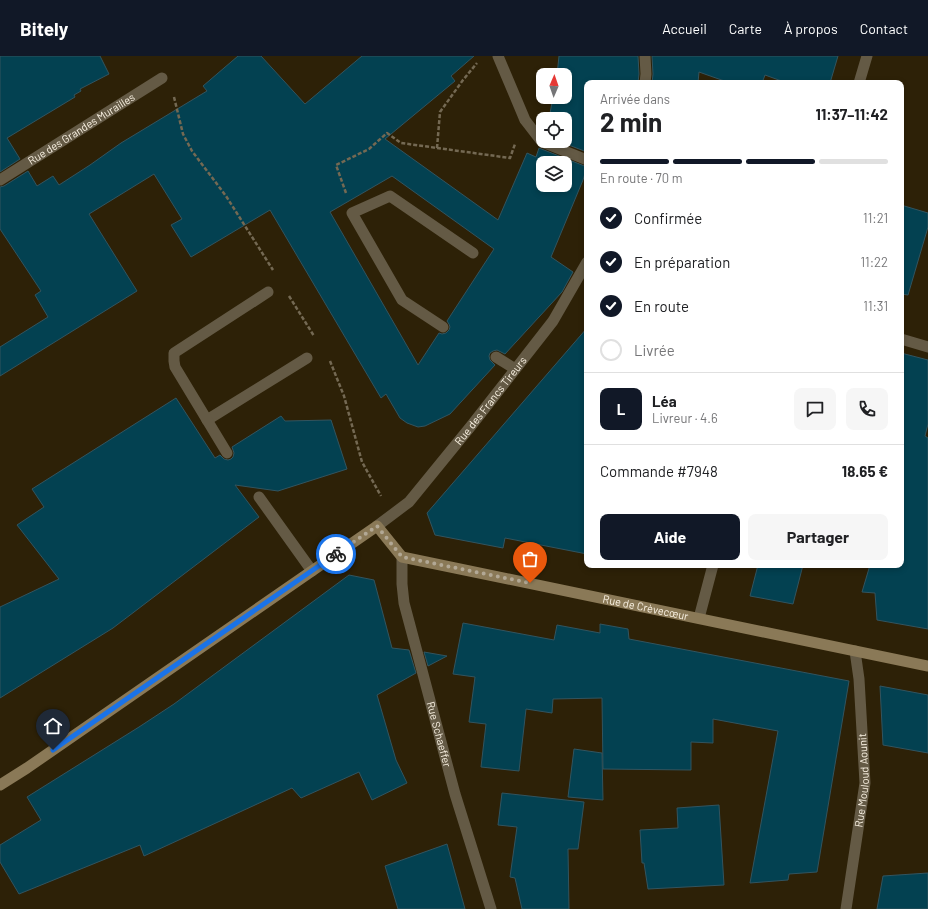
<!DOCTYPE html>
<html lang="fr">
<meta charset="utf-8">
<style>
:root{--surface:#fff;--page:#f6f6f6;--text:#202124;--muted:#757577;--line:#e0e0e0;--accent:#111827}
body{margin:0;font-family:Barlow,sans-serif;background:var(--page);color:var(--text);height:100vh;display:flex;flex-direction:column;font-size:15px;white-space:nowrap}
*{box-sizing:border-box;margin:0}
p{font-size:13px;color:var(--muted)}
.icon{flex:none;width:22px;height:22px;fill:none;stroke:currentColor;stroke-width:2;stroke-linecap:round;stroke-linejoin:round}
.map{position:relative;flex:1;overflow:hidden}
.panel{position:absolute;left:584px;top:24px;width:320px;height:488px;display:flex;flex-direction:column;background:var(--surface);border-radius:8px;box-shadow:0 2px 6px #0003}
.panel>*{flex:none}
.needle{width:26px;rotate:2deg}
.fabs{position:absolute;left:536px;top:12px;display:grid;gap:8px}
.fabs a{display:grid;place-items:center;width:36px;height:36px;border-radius:8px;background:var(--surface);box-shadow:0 2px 6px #0003;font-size:20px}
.pin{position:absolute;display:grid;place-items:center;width:34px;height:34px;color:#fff;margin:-41px -17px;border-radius:50% 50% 50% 0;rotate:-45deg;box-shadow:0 0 4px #0007}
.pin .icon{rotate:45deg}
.courier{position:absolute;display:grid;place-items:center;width:40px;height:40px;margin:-20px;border:3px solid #1a73e8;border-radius:50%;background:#fff;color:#222;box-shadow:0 1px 5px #0007}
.summary em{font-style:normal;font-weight:700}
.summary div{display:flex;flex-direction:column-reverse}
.summary{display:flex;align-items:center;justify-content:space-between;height:68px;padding:0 16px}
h1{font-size:26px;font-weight:700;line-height:30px}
.bar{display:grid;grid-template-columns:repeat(4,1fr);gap:6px 4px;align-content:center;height:48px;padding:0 16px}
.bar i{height:5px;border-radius:3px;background:var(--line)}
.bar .on{background:var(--accent)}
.bar p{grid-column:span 4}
.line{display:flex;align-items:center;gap:10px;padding:0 16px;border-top:1px solid var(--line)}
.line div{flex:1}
.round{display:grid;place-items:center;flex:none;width:42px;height:42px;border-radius:8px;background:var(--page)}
ol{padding:0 16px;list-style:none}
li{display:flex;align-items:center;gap:12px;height:44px}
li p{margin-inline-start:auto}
li .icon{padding:4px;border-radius:50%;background:var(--accent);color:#fff;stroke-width:4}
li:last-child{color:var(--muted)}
li i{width:22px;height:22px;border:2px solid var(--line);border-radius:50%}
.button{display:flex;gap:8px;margin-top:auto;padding:8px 16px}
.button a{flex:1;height:46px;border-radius:8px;background:var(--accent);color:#fff;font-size:16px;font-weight:700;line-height:46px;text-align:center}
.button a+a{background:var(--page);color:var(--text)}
header{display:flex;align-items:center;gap:24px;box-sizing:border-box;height:56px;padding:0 20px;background:var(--accent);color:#fff}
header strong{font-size:19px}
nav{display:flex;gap:22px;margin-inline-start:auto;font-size:14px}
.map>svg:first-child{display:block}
</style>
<header>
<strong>Bitely</strong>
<nav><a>Accueil</a><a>Carte</a><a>À propos</a><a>Contact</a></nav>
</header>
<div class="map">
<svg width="928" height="853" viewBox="0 0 928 853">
<rect width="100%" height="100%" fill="#2d2107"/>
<g fill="#034151" stroke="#32545f" fill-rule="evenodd">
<path d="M0,0h100l9,18 -29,15 1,2 -7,4 1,2 -68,41 13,21 -20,13z"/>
<path d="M238,0h23l44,48 57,-48h112l-23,20 4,5 -70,58 113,81 29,-67 9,4 3,-9 48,19 -4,13 -32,77 22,15 -11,20 -57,62 -8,-4 -4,1 -3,2 -1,3 1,4 5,5 -45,49 -25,12 -7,1 -11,-4 -7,-5 -14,-24 -5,4 -111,-188 -79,47 -20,-32 11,-6 -28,-45 -65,40 48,77 -137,85v-29l48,-30 -13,-22 6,-4 -41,-62v-42l4,-1 24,-15 9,15 16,-10 6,9 31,-20 31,-22 86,-52 -4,-5zM543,107h22v22h-22zM392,120l102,73 -47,72 2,3 1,3 -1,3 -3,3 -4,1 -3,-1 -21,32 -88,-153z"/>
<path d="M559,0h79l1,18 -1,9h-51v69l-29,-11h7v-22h-16l4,-22h12v-22h-8z"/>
<path d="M652,0h186l-8,27h-43l-22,-8 -3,8h-32l-31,-11 -1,11h-46l1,-9z"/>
<path d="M901,149l27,8v14l-20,68 -7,-1z"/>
<path d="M587,272v226l-82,-16 -2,10 -68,-13 -8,-22z"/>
<path d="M901,297l27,7v64l-3,12 3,2v191l-51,-9 -2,-27 -13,-1 8,-27h31z"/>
<path d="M176,342l39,60 5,-3 4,4 4,1 3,-1 2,-2 1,-4 -2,-6 49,-31 4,5 46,-1 16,49 -69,22 -43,-6 24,32 -146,111 -113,70v-91l59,-28 -42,-54 27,-18 -12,-18z"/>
<path d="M758,509h45l-10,39 -43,-8z"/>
<path d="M349,519l25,5 18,68 17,2 7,23 -39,22 19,65 11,23 -35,17 -13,-28 -58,26 -9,-10 -148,68 -4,-11 -121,49 -19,-32v-17l41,-25 -14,-23 112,-70 35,-23z"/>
<path d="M463,567l91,17 3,-15 43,8v-9l28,5 1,10 220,42 -32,191 -28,2 -1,6 -38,3 28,-152 -65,-12v24l-22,-1v28l-88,-1 -1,-71 -49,1 -1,14 -26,-4 -7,62 -38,-4 5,-43 -17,-2 6,-45 -22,-3z"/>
<path d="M424,596l23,4 -19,10z"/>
<path d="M880,630l48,9v58l-45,-8z"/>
<path d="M574,693l28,4 1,47 -35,-3z"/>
<path d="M502,737l82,9 -6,47h-10l1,60h-47l-7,-31 -5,-1 7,-50 -19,-2z"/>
<path d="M719,749l5,80 -76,4 -4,-26h-2l-2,-33 38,-2 -1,-20z"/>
<path d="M447,788l18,65h-67l-13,-43z"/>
<path d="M928,817v36h-51l6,-33z"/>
</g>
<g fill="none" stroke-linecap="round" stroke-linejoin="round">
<g stroke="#746953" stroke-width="2.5" stroke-dasharray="4 2" stroke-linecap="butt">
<path d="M174,41l9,37 9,17 34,45 47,74"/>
<path d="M437,92l3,-36 23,-32 14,-17"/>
<path d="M346,137l-10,-28 33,-16 18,-16 14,10 109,15 5,-14"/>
<path d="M289,240l25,40"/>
<path d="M330,305l14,35 18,66 19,34"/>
</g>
<g stroke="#645a45" stroke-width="11">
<path d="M498,0l27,64 17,22 45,18"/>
<path d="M443,271l-41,-27 -50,-87 38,-17 83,57"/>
<path d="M496,301l19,12"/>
<path d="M207,364l100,-62"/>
<path d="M227,397l-52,-86 -1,-6v-8l94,-61"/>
<path d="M259,441l53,74"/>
</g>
<g stroke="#645a45" stroke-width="11">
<path d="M645,27l1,-9 -1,-18"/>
<path d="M859,27l8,-27"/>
<path id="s1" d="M0,124l162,-102"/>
<path d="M901,283l27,8"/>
<path id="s2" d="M377,470l32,-24 62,-76 82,-105 34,-59"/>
<path id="s3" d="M402,501v27l2,19 51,191 36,115"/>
<path d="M699,562l14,-53"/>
<path id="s4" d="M846,853l19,-126 -6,-104 -4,-28"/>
</g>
<path stroke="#8a7957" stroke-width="11" id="s5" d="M0,729l27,-17 350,-242 25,31 526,109"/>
</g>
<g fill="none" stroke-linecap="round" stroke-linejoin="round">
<path stroke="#b2a895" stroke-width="4" stroke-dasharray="0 7.2" d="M336,498l41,-28 25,31 128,26"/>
<path stroke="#1a73e8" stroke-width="5" d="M53,694l283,-196"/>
</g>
<g text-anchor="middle" stroke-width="3" stroke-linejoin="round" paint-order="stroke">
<g font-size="11" fill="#f9f1e2" stroke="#231700">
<text dy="4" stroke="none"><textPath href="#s1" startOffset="96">Rue des Grandes Murailles</textPath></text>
<text dy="4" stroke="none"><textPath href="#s2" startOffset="170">Rue des Francs Tireurs</textPath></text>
<text dy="4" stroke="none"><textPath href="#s5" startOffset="746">Rue de Crèvecœur</textPath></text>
<text dy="4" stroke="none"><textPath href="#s3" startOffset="182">Rue Schaeffer</textPath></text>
<text dy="4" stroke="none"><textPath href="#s4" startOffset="130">Rue Mouloud Aounit</textPath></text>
</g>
</g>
</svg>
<div class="fabs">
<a><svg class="needle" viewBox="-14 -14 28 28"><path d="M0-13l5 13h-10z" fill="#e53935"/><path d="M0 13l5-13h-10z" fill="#757577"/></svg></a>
<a><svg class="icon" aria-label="locate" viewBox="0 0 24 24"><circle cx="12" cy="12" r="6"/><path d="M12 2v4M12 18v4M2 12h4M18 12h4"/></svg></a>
<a><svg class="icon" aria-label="layers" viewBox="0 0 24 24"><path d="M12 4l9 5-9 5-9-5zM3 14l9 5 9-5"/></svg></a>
</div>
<div class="pin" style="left:530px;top:527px;background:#ea580c"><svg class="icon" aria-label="bag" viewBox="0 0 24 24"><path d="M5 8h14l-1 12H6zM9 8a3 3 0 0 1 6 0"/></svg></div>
<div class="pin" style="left:53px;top:694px;background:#1f2937"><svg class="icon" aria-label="home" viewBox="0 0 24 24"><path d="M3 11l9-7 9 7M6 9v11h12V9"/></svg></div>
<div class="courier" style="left:336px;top:498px"><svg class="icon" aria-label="bike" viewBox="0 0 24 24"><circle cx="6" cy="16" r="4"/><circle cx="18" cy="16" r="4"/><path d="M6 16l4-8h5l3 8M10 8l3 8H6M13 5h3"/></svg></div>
<section class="panel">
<div class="summary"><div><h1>2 min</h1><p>Arrivée dans</p></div><em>11:37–11:42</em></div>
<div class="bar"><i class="on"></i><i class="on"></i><i class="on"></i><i></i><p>En route · 70 m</p></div>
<ol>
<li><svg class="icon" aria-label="check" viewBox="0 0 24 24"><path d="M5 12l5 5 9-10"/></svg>Confirmée<p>11:21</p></li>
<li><svg class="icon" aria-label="check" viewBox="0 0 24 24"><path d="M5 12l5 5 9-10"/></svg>En préparation<p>11:22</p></li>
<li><svg class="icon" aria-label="check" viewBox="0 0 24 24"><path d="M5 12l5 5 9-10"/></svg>En route<p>11:31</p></li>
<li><i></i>Livrée</li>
</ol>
<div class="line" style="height:72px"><b class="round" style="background:var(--accent);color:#fff">L</b><div><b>Léa</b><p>Livreur · 4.6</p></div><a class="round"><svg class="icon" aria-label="chat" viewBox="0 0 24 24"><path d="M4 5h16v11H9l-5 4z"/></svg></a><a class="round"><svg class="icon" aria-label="phone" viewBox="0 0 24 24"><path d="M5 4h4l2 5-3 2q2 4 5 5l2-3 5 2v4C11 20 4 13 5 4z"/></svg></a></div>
<div class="line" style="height:52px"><div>Commande #7948</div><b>18.65 €</b></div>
<div class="button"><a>Aide</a><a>Partager</a></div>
</section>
</div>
